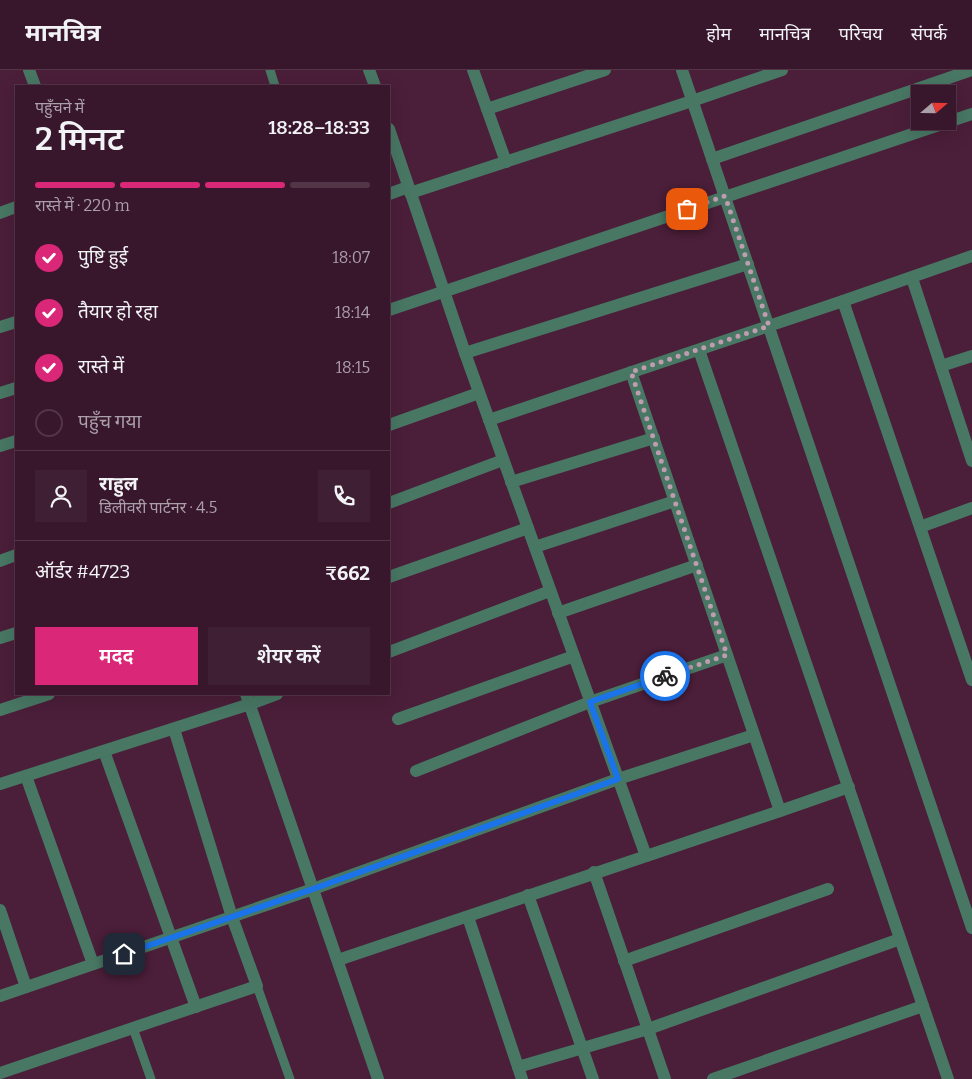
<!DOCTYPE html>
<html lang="hi">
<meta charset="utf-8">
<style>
:root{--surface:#38162b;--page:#3f1f33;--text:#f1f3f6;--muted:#ab9fa9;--line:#523547;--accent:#db2777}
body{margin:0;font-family:Bitter,"Noto Sans Devanagari",serif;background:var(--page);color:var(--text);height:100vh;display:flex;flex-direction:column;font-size:19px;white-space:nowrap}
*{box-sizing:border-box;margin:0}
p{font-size:16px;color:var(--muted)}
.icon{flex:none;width:28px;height:28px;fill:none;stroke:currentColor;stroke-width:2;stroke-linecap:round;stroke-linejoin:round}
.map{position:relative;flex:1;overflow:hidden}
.details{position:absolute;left:15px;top:15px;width:375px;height:610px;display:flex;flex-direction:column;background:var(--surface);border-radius:0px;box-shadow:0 5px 20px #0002,0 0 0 1px var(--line)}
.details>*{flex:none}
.needle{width:32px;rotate:70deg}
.buttons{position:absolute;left:911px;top:15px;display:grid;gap:10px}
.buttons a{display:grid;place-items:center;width:45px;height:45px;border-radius:0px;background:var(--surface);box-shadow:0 5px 20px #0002,0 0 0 1px var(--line);font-size:25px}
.pin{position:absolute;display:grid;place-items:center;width:42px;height:42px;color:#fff;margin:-21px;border-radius:10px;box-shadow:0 2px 8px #0006}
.courier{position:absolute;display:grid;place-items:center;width:50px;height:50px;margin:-25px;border:4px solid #1a73e8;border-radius:50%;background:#fff;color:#222;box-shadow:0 1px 6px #0007}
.overview em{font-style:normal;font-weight:600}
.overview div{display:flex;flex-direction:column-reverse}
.overview{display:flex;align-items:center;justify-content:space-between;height:85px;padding:0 20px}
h1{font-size:32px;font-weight:600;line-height:38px}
.bar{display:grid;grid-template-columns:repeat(4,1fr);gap:8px 5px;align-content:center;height:60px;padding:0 20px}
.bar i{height:6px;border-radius:4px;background:var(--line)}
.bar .current{background:var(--accent)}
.bar p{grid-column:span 4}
.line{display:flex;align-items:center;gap:12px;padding:0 20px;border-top:1px solid var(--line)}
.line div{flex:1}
.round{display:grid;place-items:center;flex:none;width:52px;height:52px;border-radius:0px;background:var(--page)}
ol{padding:0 20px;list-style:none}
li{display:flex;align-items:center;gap:15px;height:55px}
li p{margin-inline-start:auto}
li .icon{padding:5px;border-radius:50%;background:var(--accent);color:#fff;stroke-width:4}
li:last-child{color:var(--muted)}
li i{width:28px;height:28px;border:2px solid var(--line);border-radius:50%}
.primary-button{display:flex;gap:10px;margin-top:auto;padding:10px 20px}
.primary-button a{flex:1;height:58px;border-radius:0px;background:var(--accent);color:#fff;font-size:20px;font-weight:600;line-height:58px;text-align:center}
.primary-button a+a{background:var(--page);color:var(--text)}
header{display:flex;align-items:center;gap:30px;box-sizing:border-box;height:70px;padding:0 25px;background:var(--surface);border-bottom:1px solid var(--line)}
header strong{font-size:24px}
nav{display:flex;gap:28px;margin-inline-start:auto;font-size:18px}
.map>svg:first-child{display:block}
</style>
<header>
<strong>मानचित्र</strong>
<nav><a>होम</a><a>मानचित्र</a><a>परिचय</a><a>संपर्क</a></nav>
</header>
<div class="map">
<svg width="972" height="1009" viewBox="0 0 972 1009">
<rect width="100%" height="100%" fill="#4b1e39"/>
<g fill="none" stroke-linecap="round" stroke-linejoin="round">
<g stroke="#487764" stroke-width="9">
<path d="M270,0l5,16"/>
<path d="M257,916l33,93"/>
<path d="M133,958l18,51"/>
</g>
<g stroke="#487764" stroke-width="12">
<path d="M29,0l6,16"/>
<path d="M369,0l6,16"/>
<path d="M473,0l33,92"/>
<path d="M682,0l290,858"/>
<path d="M487,39l118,-39"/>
<path d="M389,59l76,224 181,503"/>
<path d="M712,89l260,-89"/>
<path d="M410,123l282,-92 90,-31"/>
<path d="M389,124l19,-7"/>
<path d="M0,143l16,-6"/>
<path d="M912,208l60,183"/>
<path d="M843,231l129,379"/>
<path d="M389,240l583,-196"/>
<path d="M0,257l16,-5"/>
<path d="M699,280l249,729"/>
<path d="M465,283l283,-89"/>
<path d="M941,296l31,-10"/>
<path d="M0,323l16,-5"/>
<path d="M489,350l354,-119 129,-45"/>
<path d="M389,355l90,-32"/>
<path d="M0,376l16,-5"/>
<path d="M511,412l143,-44"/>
<path d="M389,433l114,-43"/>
<path d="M920,457l52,-19"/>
<path d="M535,477l140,-46"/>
<path d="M0,491l16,-6"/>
<path d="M389,507l139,-49"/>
<path d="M558,543l139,-48"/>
<path d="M0,568l16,-5"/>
<path d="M389,582l161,-61"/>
<path d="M246,624l132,385"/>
<path d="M0,640l49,-16"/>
<path d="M398,649l176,-63"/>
<path d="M104,681l92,256"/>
<path d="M416,701l174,-69 137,-47"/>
<path d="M26,706l67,188"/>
<path d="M0,714l250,-80 27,-10"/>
<path d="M780,741l69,-24"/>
<path d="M594,802l71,207"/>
<path d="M528,825l65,184"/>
<path d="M0,840l26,77"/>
<path d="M468,847l54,162"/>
<path d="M338,890l442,-149 -149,-439"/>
<path d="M624,891l204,-72"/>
<path d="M0,926l313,-107 305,-110 136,-44"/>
<path d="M518,997l130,-38 252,-90"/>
<path d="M0,1003l257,-87 -25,-69 -58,-188"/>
<path d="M713,1009l210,-73"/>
</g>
</g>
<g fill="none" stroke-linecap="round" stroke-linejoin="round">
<path stroke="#bf9caf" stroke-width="5" stroke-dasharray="0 9" d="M665,606l62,-21 -96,-283 138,-46 -44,-130 -38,13"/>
<path stroke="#1a73e8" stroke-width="6" d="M124,884l189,-65 305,-110 -28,-77 75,-26"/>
</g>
</svg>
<div class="buttons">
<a><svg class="needle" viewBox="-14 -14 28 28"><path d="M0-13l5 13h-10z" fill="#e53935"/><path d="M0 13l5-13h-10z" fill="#ab9fa9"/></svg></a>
</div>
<div class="pin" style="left:687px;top:139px;background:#ea580c"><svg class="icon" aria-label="bag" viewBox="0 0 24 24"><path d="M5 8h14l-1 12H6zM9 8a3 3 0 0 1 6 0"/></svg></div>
<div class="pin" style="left:124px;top:884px;background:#1f2937"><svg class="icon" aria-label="home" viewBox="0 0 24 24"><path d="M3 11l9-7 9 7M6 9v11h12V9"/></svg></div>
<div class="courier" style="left:665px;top:606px"><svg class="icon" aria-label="bike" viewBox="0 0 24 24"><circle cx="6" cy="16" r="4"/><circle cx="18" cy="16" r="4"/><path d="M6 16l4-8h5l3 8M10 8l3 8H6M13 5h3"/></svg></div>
<section class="details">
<div class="overview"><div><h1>2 मिनट</h1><p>पहुँचने में</p></div><em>18:28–18:33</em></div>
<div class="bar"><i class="current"></i><i class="current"></i><i class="current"></i><i></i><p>रास्ते में · 220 m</p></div>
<ol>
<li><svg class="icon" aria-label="check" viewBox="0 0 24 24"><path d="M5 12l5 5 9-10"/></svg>पुष्टि हुई<p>18:07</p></li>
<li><svg class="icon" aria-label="check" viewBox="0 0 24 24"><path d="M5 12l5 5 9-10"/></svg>तैयार हो रहा<p>18:14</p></li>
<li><svg class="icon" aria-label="check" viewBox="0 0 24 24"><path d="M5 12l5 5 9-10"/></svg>रास्ते में<p>18:15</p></li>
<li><i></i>पहुँच गया</li>
</ol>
<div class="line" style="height:90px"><a class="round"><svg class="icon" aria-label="person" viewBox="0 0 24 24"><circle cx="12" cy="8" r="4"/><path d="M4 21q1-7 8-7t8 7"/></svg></a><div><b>राहुल</b><p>डिलीवरी पार्टनर · 4.5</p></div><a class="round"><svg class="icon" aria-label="phone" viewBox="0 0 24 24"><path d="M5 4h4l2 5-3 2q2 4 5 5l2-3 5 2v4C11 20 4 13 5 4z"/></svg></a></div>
<div class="line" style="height:65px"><div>ऑर्डर #4723</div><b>₹662</b></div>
<div class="primary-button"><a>मदद</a><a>शेयर करें</a></div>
</section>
</div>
